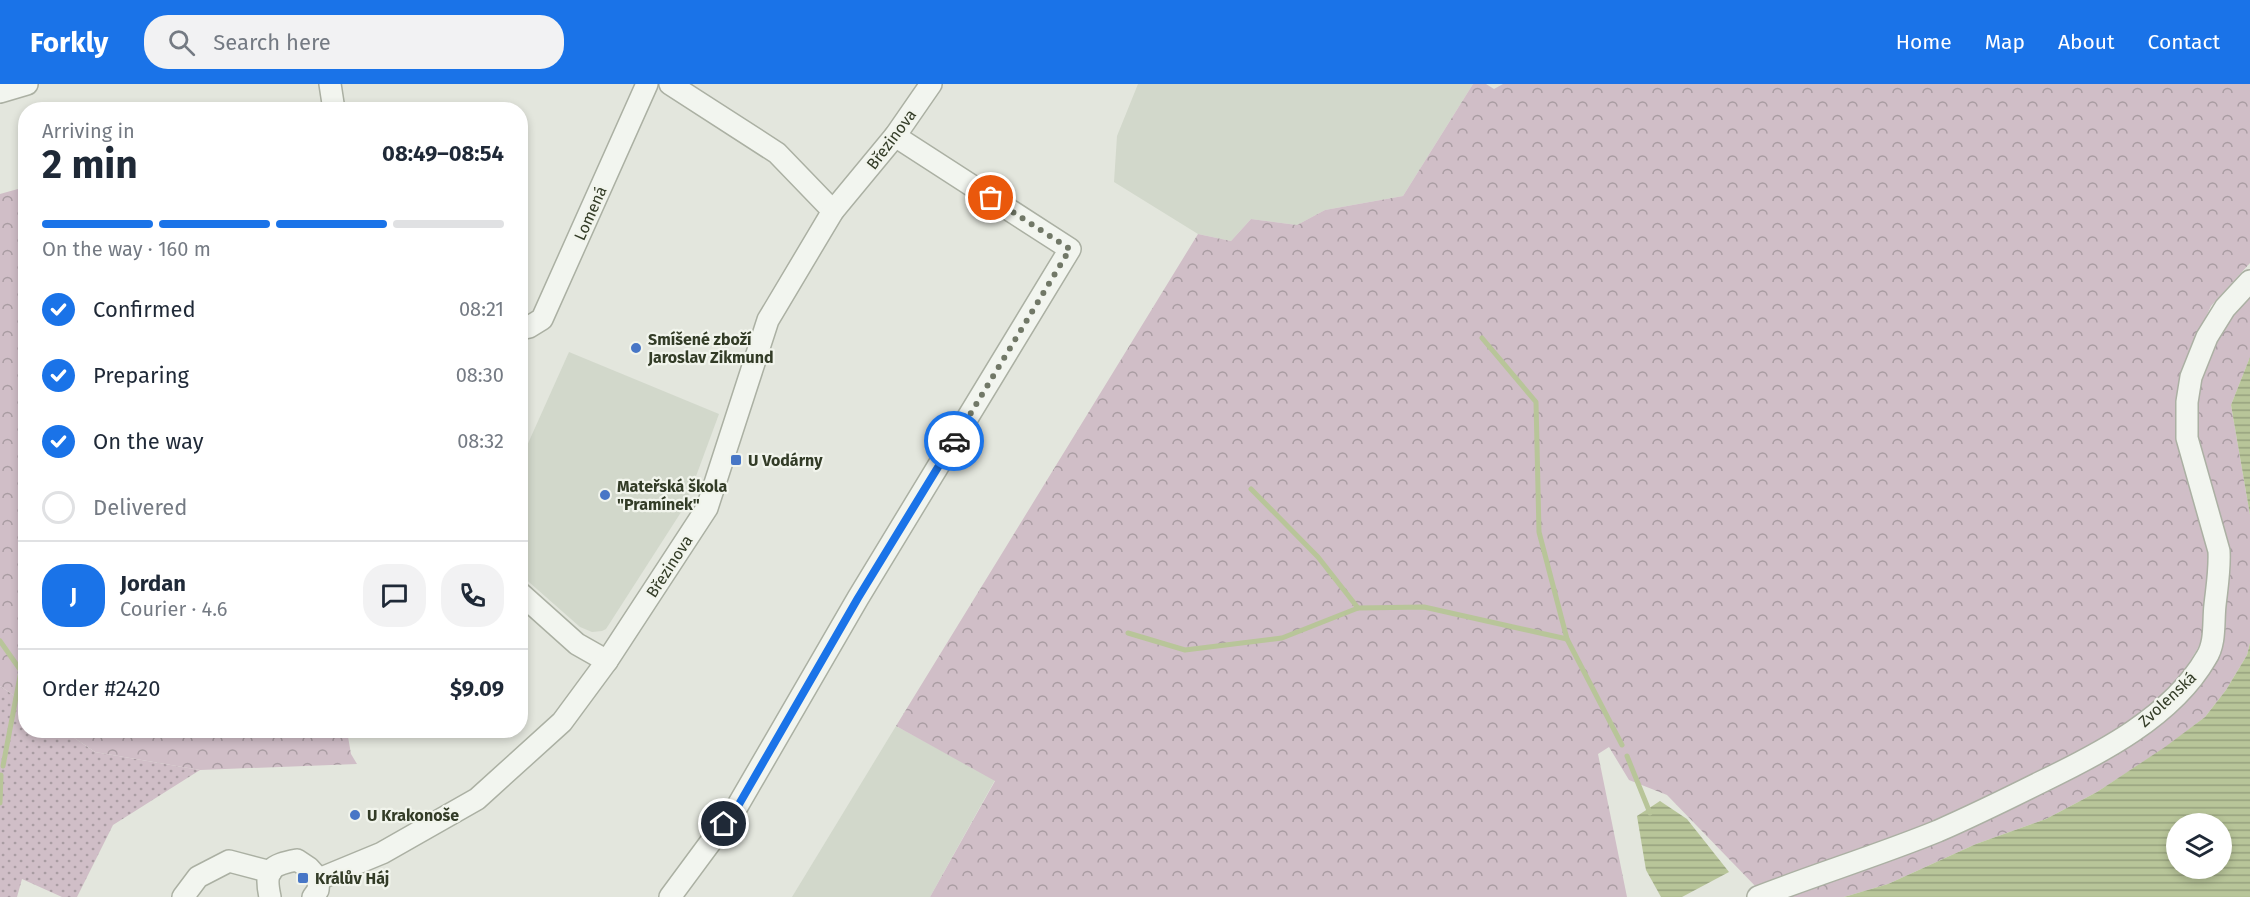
<!DOCTYPE html>
<meta charset="utf-8">
<style>
:root{--surface:#fff;--page:#f2f2f3;--text:#1f2937;--muted:#747a83;--line:#e0e1e3;--accent:#1a73e8}
body{margin:0;font-family:"Fira Sans",sans-serif;background:var(--page);color:var(--text);height:100vh;display:flex;flex-direction:column;font-size:22px;white-space:nowrap}
*{box-sizing:border-box;margin:0}
p{font-size:20px;color:var(--muted)}
.icon{flex:none;width:33px;height:33px;fill:none;stroke:currentColor;stroke-width:2;stroke-linecap:round;stroke-linejoin:round}
.map{position:relative;flex:1;overflow:hidden}
.sheet{position:absolute;left:18px;top:18px;width:510px;height:636px;display:flex;flex-direction:column;background:var(--surface);border-radius:24px;box-shadow:0 3px 9px #0003}
.sheet>*{flex:none}
.tools{position:absolute;left:2166px;top:729px;display:grid;gap:12px}
.tools a{display:grid;place-items:center;width:66px;height:66px;border-radius:50%;background:var(--surface);box-shadow:0 3px 9px #0003;font-size:30px}
.pin{position:absolute;display:grid;place-items:center;width:51px;height:51px;color:#fff;margin:-26px;border:3px solid #fff;border-radius:50%;box-shadow:0 2px 6px #0007}
.courier{position:absolute;display:grid;place-items:center;width:60px;height:60px;margin:-30px;border:4px solid #1a73e8;border-radius:50%;background:#fff;color:#222;box-shadow:0 2px 8px #0007}
.summary em{font-style:normal;font-weight:700}
.summary div{display:flex;flex-direction:column-reverse}
.summary{display:flex;align-items:center;justify-content:space-between;height:102px;padding:0 24px}
h1{font-size:39px;font-weight:700;line-height:45px}
.bar{display:grid;grid-template-columns:repeat(4,1fr);gap:9px 6px;align-content:center;height:72px;padding:0 24px}
.bar i{height:8px;border-radius:4px;background:var(--line)}
.bar .current{background:var(--accent)}
.bar p{grid-column:span 4}
.line{display:flex;align-items:center;gap:15px;padding:0 24px;border-top:2px solid var(--line)}
.line div{flex:1}
.round{display:grid;place-items:center;flex:none;width:63px;height:63px;border-radius:24px;background:var(--page)}
ol{padding:0 24px;list-style:none}
li{display:flex;align-items:center;gap:18px;height:66px}
li p{margin-inline-start:auto}
li .icon{padding:6px;border-radius:50%;background:var(--accent);color:#fff;stroke-width:4}
li:last-child{color:var(--muted)}
li i{width:33px;height:33px;border:3px solid var(--line);border-radius:50%}
header{display:flex;align-items:center;gap:36px;box-sizing:border-box;height:84px;padding:0 30px;background:var(--accent);color:#fff}
header strong{font-size:28px}
nav{display:flex;gap:33px;margin-inline-start:auto;font-size:21px}
.search{width:420px;height:54px;background:var(--page);display:flex;align-items:center;gap:15px;box-sizing:border-box;padding:0 21px;border-radius:24px;color:var(--muted);font-size:22px}
.map>svg:first-child{display:block}
</style>
<header>
<strong>Forkly</strong>
<div class="search"><svg class="icon" aria-label="search" viewBox="0 0 24 24"><circle cx="10" cy="10" r="6"/><path d="M15 15l6 6"/></svg>Search here</div>
<nav><a>Home</a><a>Map</a><a>About</a><a>Contact</a></nav>
</header>
<div class="map">
<svg width="2250" height="813" viewBox="0 0 2250 813">
<defs>
<pattern id="grass-dots" width="8" height="8" patternUnits="userSpaceOnUse" patternTransform="scale(1.5)"><rect width="8" height="8" fill="#d0bec7"/><path d="M2 2h.1M6 6h.1" fill="none" stroke="#a99ca2" stroke-width="1.8" stroke-linecap="round"/></pattern>
<pattern id="forest-crowns" width="20" height="18" patternUnits="userSpaceOnUse" patternTransform="scale(1.5)"><rect width="20" height="18" fill="#d0bec7"/><path d="M2 6a3 3 0 1 1 6 0M12 15a3 3 0 1 1 6 0" fill="none" stroke="#a99ca2"/></pattern>
<pattern id="water-rules" width="6" height="5" patternUnits="userSpaceOnUse" patternTransform="scale(1.5)"><rect width="6" height="5" fill="#b8c599"/><path d="M0 2.5h6" fill="none" stroke="#96a17d"/></pattern>
</defs>
<rect width="100%" height="100%" fill="#e3e6dd"/>
<g fill="#d2d8cb">
<path d="M1138,0h335l-70,112 -78,14 -28,15 -46,-6 -20,22 -33,-7 -84,-52 3,-46z"/>
<path d="M569,268l150,62 -34,92 -79,123 -4,2 -10,1 -12,-5 -59,-52v-116z"/>
<path d="M896,642l99,54 -65,117h-138z"/>
</g>
<path fill="url(#grass-dots)" d="M0,602l25,17 1,27 38,1 31,21 105,18 -87,55 -36,72h-15l-40,-18 -5,18h-17z"/>
<g fill="url(#forest-crowns)">
<path d="M1473,0h13l8,5 9,-5h747v179l-39,43 -17,36 -12,38 -6,61 33,107 2,25 -9,68 -29,49 -63,49 -110,58 -240,94 -93,-96 -38,-15 -20,-33 -11,7 29,143h-697l65,-116 -99,-55 302,-492 33,7 20,-22 46,6 28,-15 78,-14z"/>
<path d="M25,103h1l-1,516 -25,-17v-492z"/>
<path d="M2250,209v64l-19,48 19,110v128l-3,12 -21,35 -21,27 -39,30 -69,45 -51,27 -70,25 -88,40 -44,13h-65l267,-109 82,-41 66,-56 27,-53 -25,-195 1,-36 6,-35 18,-46z"/>
<path d="M64,647h283l4,23 6,10 -157,6 -105,-18z"/>
</g>
<g fill="url(#water-rules)" fill-rule="evenodd">
<path d="M2250,273v158l-19,-110z"/>
<path d="M2250,559v254h-406l44,-13 88,-40 70,-25 51,-27 68,-45 40,-30 21,-27 21,-35zM2176,740h46v44h-46z"/>
<path d="M1660,717l27,18 42,53 -47,25h-21l-15,-27 -9,-54z"/>
</g>
<g fill="none" stroke-linecap="round" stroke-linejoin="round">
<g stroke="#b8c599" stroke-width="5">
<path d="M1482,254l54,64 3,130 28,107 55,106"/>
<path d="M1251,405l67,68 40,51 66,-1 143,32"/>
<path d="M1128,549l57,17 97,-12 76,-30"/>
<path d="M0,557l21,30"/>
<path d="M1627,672l23,57"/>
<path d="M3,682l18,-95 5,-47"/>
<path d="M0,719l1,-28"/>
</g>
<defs>
<g id="minor">
<path d="M330,0l4,26"/>
<path d="M670,0l107,69 56,58"/>
<path d="M0,8l27,-8"/>
<path d="M520,245l9,-2 13,-8 105,-235"/>
<path d="M520,509l57,51 30,17"/>
<path d="M319,795l63,-26 95,-54 85,-77 45,-61 100,-153 61,-188 65,-109 62,-75 36,-52"/>
<path d="M183,813l15,-20 31,-16 42,11"/>
<path d="M270,813c-6,-28 1,-32 27,-37l12,8 10,11 -1,11 -5,7"/>
<path d="M670,813l68,-92 120,-207 212,-349 -175,-113"/>
<path d="M1758,813c59,-23 121,-42 180,-66 34,-15 69,-32 103,-49 58,-28 131,-65 165,-124 10,-15 7,-36 9,-53 2,-18 5,-36 4,-54l-32,-113v-36l4,-25 16,-40 18,-29 25,-27"/>
</g>
</defs>
<use href="#minor" stroke="#abb0a3" stroke-width="24"/>
<use href="#minor" stroke="#f2f5ef" stroke-width="21"/>
</g>
<g fill="none" stroke-linecap="round" stroke-linejoin="round">
<path stroke="#717867" stroke-width="6" stroke-dasharray="0 10.8" d="M954,357l116,-192 -79,-51"/>
<path stroke="#1a73e8" stroke-width="8" d="M724,740l14,-18 120,-208 96,-157"/>
</g>
<g fill="#4776c6" stroke="#f1f4ec" stroke-width="2">
<circle cx="636" cy="264" r="6"/>
<rect x="730" y="370" width="12" height="12" rx="3"/>
<circle cx="605" cy="411" r="6"/>
<circle cx="355" cy="731" r="6"/>
<rect x="297" y="788" width="12" height="12" rx="3"/>
</g>
<g text-anchor="middle" stroke-width="4.5" stroke-linejoin="round" paint-order="stroke">
<g font-size="16" fill="#333c27" stroke="#f1f4ec">
<text transform="translate(891 55) rotate(-53)" y="6">Březinova</text>
<text transform="translate(590 129) rotate(-66)" y="6">Lomená</text>
<text transform="translate(669 482) rotate(-57)" y="6">Březinova</text>
<text transform="translate(2167 615) rotate(-43)" y="6">Zvolenská</text>
</g>
<g font-size="16" font-weight="bold" fill="#333c27" stroke="#f1f4ec" text-anchor="start">
<text x="648" y="261">Smíšené zboží<tspan x="648" dy="18">Jaroslav Zikmund</tspan></text>
<text x="748" y="382">U Vodárny</text>
<text x="617" y="408">Mateřská škola<tspan x="617" dy="18">"Pramínek"</tspan></text>
<text x="367" y="737">U Krakonoše</text>
<text x="315" y="800">Králův Háj</text>
</g>
</g>
</svg>
<div class="tools">
<a><svg class="icon" aria-label="layers" viewBox="0 0 24 24"><path d="M12 4l9 5-9 5-9-5zM3 14l9 5 9-5"/></svg></a>
</div>
<div class="pin" style="left:991px;top:114px;background:#ea580c"><svg class="icon" aria-label="bag" viewBox="0 0 24 24"><path d="M5 8h14l-1 12H6zM9 8a3 3 0 0 1 6 0"/></svg></div>
<div class="pin" style="left:724px;top:740px;background:#1f2937"><svg class="icon" aria-label="home" viewBox="0 0 24 24"><path d="M3 11l9-7 9 7M6 9v11h12V9"/></svg></div>
<div class="courier" style="left:954px;top:357px"><svg class="icon" aria-label="car" viewBox="0 0 24 24"><path d="M5 17H2v-5l4-1 3-4h7l3 4 3 1v5h-3M9 17h6M6 11h13"/><circle cx="7" cy="17" r="2"/><circle cx="17" cy="17" r="2"/></svg></div>
<section class="sheet">
<div class="summary"><div><h1>2 min</h1><p>Arriving in</p></div><em>08:49–08:54</em></div>
<div class="bar"><i class="current"></i><i class="current"></i><i class="current"></i><i></i><p>On the way · 160 m</p></div>
<ol>
<li><svg class="icon" aria-label="check" viewBox="0 0 24 24"><path d="M5 12l5 5 9-10"/></svg>Confirmed<p>08:21</p></li>
<li><svg class="icon" aria-label="check" viewBox="0 0 24 24"><path d="M5 12l5 5 9-10"/></svg>Preparing<p>08:30</p></li>
<li><svg class="icon" aria-label="check" viewBox="0 0 24 24"><path d="M5 12l5 5 9-10"/></svg>On the way<p>08:32</p></li>
<li><i></i>Delivered</li>
</ol>
<div class="line" style="height:108px"><b class="round" style="background:var(--accent);color:#fff">J</b><div><b>Jordan</b><p>Courier · 4.6</p></div><a class="round"><svg class="icon" aria-label="chat" viewBox="0 0 24 24"><path d="M4 5h16v11H9l-5 4z"/></svg></a><a class="round"><svg class="icon" aria-label="phone" viewBox="0 0 24 24"><path d="M5 4h4l2 5-3 2q2 4 5 5l2-3 5 2v4C11 20 4 13 5 4z"/></svg></a></div>
<div class="line" style="height:78px"><div>Order #2420</div><b>$9.09</b></div>
</section>
</div>
